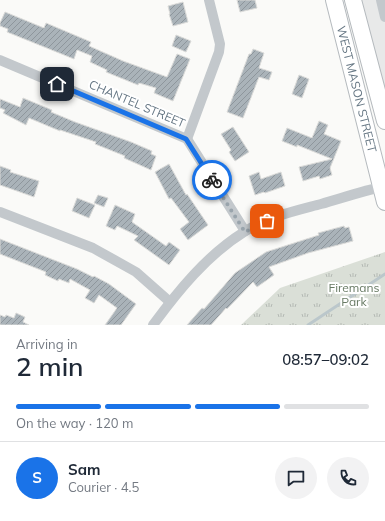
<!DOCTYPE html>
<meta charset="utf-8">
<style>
:root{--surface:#fff;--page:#f2f2f3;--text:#1f2937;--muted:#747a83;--line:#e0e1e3;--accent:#1a73e8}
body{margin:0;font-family:Mulish,sans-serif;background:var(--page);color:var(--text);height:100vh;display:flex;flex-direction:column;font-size:15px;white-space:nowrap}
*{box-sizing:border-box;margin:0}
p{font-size:13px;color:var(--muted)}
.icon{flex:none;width:22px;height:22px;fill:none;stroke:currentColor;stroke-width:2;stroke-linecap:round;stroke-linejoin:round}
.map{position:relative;height:325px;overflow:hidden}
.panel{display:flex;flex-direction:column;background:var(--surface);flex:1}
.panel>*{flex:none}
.pin{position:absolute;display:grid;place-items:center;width:34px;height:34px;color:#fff;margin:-17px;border-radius:8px;box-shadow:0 2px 6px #0006}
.courier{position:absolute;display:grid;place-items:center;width:40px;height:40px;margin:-20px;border:3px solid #1a73e8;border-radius:50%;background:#fff;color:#222;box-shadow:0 1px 5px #0007}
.overview em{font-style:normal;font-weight:600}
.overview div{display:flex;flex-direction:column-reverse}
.overview{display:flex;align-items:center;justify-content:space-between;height:68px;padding:0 16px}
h1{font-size:26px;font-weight:600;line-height:30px}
.bar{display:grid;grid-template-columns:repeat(4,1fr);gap:6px 4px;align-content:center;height:48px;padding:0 16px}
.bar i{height:5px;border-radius:3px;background:var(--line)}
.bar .selected{background:var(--accent)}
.bar p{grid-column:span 4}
.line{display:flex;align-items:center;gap:10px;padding:0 16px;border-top:1px solid var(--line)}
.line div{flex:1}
.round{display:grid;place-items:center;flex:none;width:42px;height:42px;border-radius:21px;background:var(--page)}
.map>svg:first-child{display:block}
</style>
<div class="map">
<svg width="385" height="325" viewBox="0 0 385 325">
<defs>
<pattern id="grass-tufts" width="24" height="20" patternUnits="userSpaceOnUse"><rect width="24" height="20" fill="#dadfd7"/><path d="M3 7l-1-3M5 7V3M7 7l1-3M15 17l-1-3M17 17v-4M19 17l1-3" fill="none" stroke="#b4b9b4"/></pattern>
<pattern id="building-hatch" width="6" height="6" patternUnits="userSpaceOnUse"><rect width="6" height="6" fill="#aab3b9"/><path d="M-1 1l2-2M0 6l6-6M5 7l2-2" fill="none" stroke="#8e969c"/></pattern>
</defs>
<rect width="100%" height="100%" fill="#fafaf8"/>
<path fill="#e8e9e9" d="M353,0h32v121z"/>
<path fill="url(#grass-tufts)" d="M385,252v73h-144l39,-37z"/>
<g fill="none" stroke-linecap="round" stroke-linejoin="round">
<path stroke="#bbc7cb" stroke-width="3" d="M308,325l77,-51"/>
</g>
<g fill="url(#building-hatch)" stroke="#dcdcda">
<path d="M237,0h18l2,8 -17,4z"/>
<path d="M183,2l5,20 -15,4 -4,-12h1l-2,-8z"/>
<path d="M5,12l39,16 2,-5 45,19 -2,4 34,15 44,16 10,-23 13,5 -17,42 -19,-8 2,-5 -17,-5 -1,2 -32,-13 1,-2 -17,-8 2,-6 -15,-6 -3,9 -67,-27 1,-3 -8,-3v-3z"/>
<path d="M176,35l15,6 -5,11 -14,-6z"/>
<path d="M253,49l11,4 -5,15 13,4 -3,8 -10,-3 -16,41 -16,-6 22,-58h2z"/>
<path d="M299,75l10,4 -7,19 -10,-4z"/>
<path d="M23,98l29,12 -1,2 24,10 56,20 21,9 -1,3 5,2 -5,14 -27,-12 1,-2 -30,-12 1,-2 -36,-12v1l-31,-13 -3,7 -23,-12 2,-3 -5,-2v-9l20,8z"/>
<path d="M319,121l9,4 -4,9 17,7 -11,27 2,7 -12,4 -1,-3 -16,5 -4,-14 33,-8 -35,-14v2l-15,-6 5,-13 25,10z"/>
<path d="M233,127l16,25 -14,9 -6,-9 2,-2 -10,-16z"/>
<path d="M169,164l17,31 1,-1 21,31 -20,15 -8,-11 9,-7 -18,-24 -2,1 -14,-27z"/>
<path d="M0,166l11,4 -1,2 29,9 -5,16 -34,-12z"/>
<path d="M259,172l2,7 20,-7 4,14 -20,7 -1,-1 -9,3 -6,-19z"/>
<path d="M98,195l10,3 -4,9 -10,-4z"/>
<path d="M77,198l18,7 -6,13 -17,-7z"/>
<path d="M115,205l20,9 -3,8 34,24 3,-4 11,8 -11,15 -35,-25 4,-4 -21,-10 -2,4 -9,-4z"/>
<path d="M344,226l1,2 4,-1 4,14 -45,12 -39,14 5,8 -17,12 -4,-5 -26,27 -1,-1 -15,17h-24l15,-17 2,1 31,-36 31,-21 53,-17 -1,-2z"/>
<path d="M0,239l77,30 16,8 1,-1 15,8 27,20 -15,21h-16l12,-17 -18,-13 -5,8 -9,-5 5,-8 -20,-11 -1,4 -10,-4 -1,2 -13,-6 1,-3 -46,-18z"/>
<path d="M16,313l9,4 -2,5 6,3h-29v-10l5,2 1,-2 8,3z"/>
</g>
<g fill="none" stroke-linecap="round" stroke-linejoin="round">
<defs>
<g id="primary">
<path id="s1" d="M334,0l51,202"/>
<path d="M353,0l32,121"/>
</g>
</defs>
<use href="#primary" stroke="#b5babe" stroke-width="18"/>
<g stroke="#c3c8cc" stroke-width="10">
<path d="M381,0l4,17"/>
<path d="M0,60l187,79 58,92"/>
<path d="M187,139l32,-87 1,-8 -11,-44"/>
<path d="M0,212l93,36 43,24 34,30"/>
<path d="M153,325c25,-34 54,-70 91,-93 23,-15 51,-21 77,-28 21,-6 42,-13 64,-18"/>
</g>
<use href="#primary" stroke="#fff" stroke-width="16"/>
</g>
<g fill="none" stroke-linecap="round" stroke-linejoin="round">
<path stroke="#99a4ac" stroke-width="4" stroke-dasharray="0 7.2" d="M212,180l33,52 22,-11"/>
<path stroke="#1a73e8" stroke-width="5" d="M57,84l129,55 26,41"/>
</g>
<g text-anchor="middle" stroke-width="4" stroke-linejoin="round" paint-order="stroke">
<g font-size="12" fill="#657683" stroke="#fff">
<text dy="4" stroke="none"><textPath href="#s1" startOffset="92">WEST MASON STREET</textPath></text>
<text transform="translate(137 104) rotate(23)" y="4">CHANTEL STREET</text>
</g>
<g font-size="12" fill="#687a64" stroke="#fff">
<text x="354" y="292">Firemans<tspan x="354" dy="14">Park</tspan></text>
</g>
</g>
</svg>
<div class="pin" style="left:267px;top:221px;background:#ea580c"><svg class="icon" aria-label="bag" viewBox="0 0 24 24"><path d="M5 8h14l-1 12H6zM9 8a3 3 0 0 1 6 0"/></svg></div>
<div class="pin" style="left:57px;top:84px;background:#1f2937"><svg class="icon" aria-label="home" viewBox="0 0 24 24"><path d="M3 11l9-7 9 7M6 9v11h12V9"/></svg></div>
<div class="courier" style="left:212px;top:180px"><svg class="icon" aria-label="bike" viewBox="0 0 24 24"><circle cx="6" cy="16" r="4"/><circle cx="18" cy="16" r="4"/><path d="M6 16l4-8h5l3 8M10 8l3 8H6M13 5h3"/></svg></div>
</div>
<section class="panel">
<div class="overview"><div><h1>2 min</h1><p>Arriving in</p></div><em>08:57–09:02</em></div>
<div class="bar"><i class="selected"></i><i class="selected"></i><i class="selected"></i><i></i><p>On the way · 120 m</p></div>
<div class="line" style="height:72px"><b class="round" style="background:var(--accent);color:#fff">S</b><div><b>Sam</b><p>Courier · 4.5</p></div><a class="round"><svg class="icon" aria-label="chat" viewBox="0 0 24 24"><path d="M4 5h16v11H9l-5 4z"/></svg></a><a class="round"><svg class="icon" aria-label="phone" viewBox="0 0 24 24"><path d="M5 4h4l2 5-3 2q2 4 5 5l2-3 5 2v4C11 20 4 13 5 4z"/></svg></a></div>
</section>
